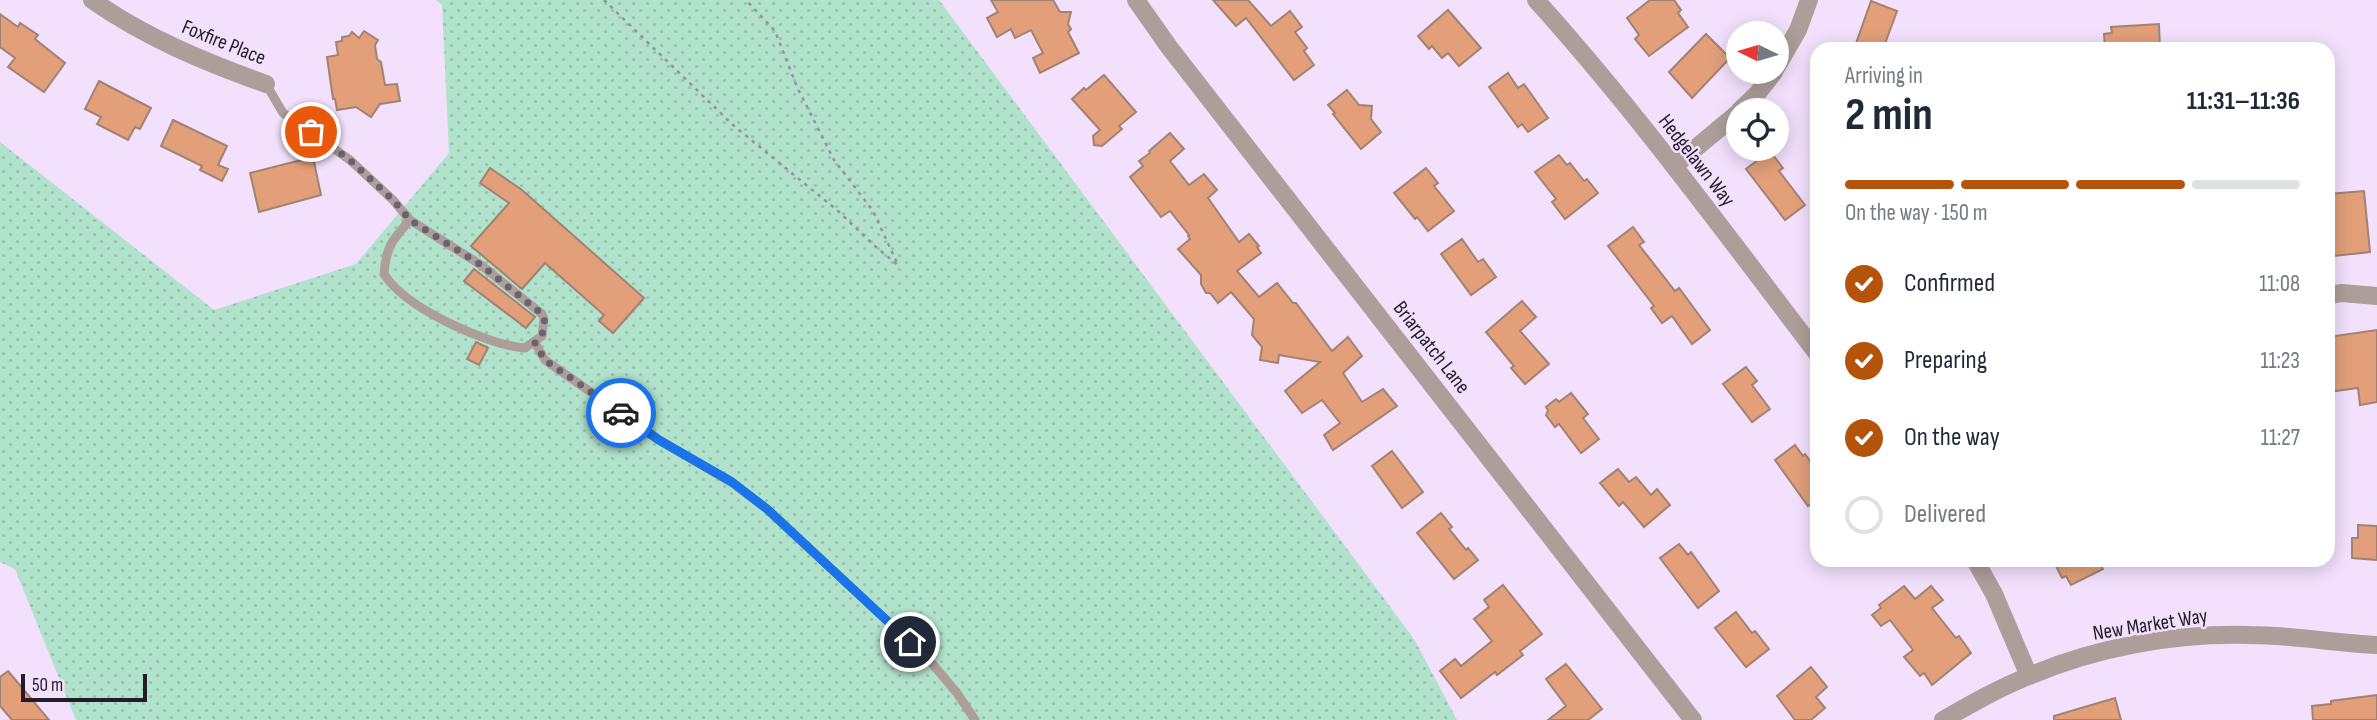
<!DOCTYPE html>
<meta charset="utf-8">
<style>
:root{--surface:#fff;--page:#f2f2f3;--text:#1f2937;--muted:#747a83;--line:#e0e1e3;--accent:#b45309}
body{margin:0;font-family:"Sofia Sans Condensed",sans-serif;background:var(--page);color:var(--text);height:100vh;display:flex;flex-direction:column;font-size:26px;white-space:nowrap}
*{box-sizing:border-box;margin:0}
p{font-size:23px;color:var(--muted)}
.icon{flex:none;width:38px;height:38px;fill:none;stroke:currentColor;stroke-width:2;stroke-linecap:round;stroke-linejoin:round}
.map{position:relative;flex:1;overflow:hidden}
.details{position:absolute;left:1810px;top:42px;width:525px;height:525px;display:flex;flex-direction:column;background:var(--surface);border-radius:21px;box-shadow:0 4px 18px #0003}
.details>*{flex:none}
.needle{width:46px;rotate:275deg}
.controls{position:absolute;left:1726px;top:21px;display:grid;gap:14px}
.controls a{display:grid;place-items:center;width:63px;height:63px;border-radius:50%;background:var(--surface);box-shadow:0 4px 18px #0003;font-size:35px}
.scale{position:absolute;left:21px;bottom:18px;width:126px;box-sizing:border-box;padding-left:7px;border:4px solid #241d27;border-top:0;font-size:19px;line-height:24px;white-space:nowrap;color:#241d27;-webkit-text-stroke:5px #f2e0fc;paint-order:stroke}
.pin{position:absolute;display:grid;place-items:center;width:60px;height:60px;color:#fff;margin:-30px;border:4px solid #fff;border-radius:50%;box-shadow:0 2px 7px #0007}
.courier{position:absolute;display:grid;place-items:center;width:70px;height:70px;margin:-35px;border:5px solid #1a73e8;border-radius:50%;background:#fff;color:#222;box-shadow:0 2px 9px #0007}
.headline em{font-style:normal;font-weight:700}
.headline div{display:flex;flex-direction:column-reverse}
.headline{display:flex;align-items:center;justify-content:space-between;height:119px;padding:0 35px}
h1{font-size:46px;font-weight:700;line-height:52px}
.bar{display:grid;grid-template-columns:repeat(4,1fr);gap:10px 7px;align-content:center;height:84px;padding:0 35px}
.bar i{height:9px;border-radius:5px;background:var(--line)}
.bar .selected{background:var(--accent)}
.bar p{grid-column:span 4}
ol{padding:0 35px;list-style:none}
li{display:flex;align-items:center;gap:21px;height:77px}
li p{margin-inline-start:auto}
li .icon{padding:7px;border-radius:50%;background:var(--accent);color:#fff;stroke-width:4}
li:last-child{color:var(--muted)}
li i{width:38px;height:38px;border:4px solid var(--line);border-radius:50%}
.map>svg:first-child{display:block}
</style>
<div class="map">
<svg width="2377" height="720" viewBox="0 0 2377 720">
<defs>
<pattern id="green-dots" width="8" height="8" patternUnits="userSpaceOnUse" patternTransform="scale(1.75)"><rect width="8" height="8" fill="#b1e2cb"/><path d="M2 2h.1M6 6h.1" fill="none" stroke="#98c1ae" stroke-width="1.8" stroke-linecap="round"/></pattern>
</defs>
<rect width="100%" height="100%" fill="#f2e0fc"/>
<path fill="url(#green-dots)" d="M436,0h503l475,639 43,81h-1381l-61,-151 -15,-7v-420l214,168 142,-46 93,-111 -7,-148z"/>
<g fill="#e29f7a" stroke="#a08373" stroke-width="2">
<path d="M991,0h62l7,12h11l-3,12 3,5 -3,3 11,21 -39,20 -7,-15 10,-5 -12,-23 -16,8 -4,-9 -14,8 -10,-19 11,-6z"/>
<path d="M1213,0h35l23,26 19,-15 12,16 -7,5 12,16 -3,3 10,14 -20,15 -48,-62 -10,8z"/>
<path d="M1650,0h24l7,10 -3,3 10,14 -39,29 -14,-17 4,-4 -12,-17z"/>
<path d="M1871,1l26,10 -14,38h-29z"/>
<path d="M1448,10l33,38 -22,18 -11,-13 -6,5 -10,-12 -3,3 -11,-13z"/>
<path d="M0,14l18,13 2,-4 18,12 -3,4 30,24 -21,29 -36,-25 7,-9 -15,-11z"/>
<path d="M2159,24l1,25h-55l-1,-15 8,-1 -1,-6z"/>
<path d="M364,31l14,9 -3,5 2,14 4,3 4,23 12,-1 3,17 -20,3 -9,13 -15,-10 -19,3 -2,-11h-2l-6,-42 11,-2 -2,-13 6,-1v-4l7,-1 3,-4 7,6z"/>
<path d="M1706,34l24,24 -38,40 -23,-26z"/>
<path d="M1508,73l10,15 6,-4 24,34 -20,14 -6,-8 -4,3 -29,-40z"/>
<path d="M1104,75l32,37 -17,14 3,3 -20,17 -8,-1 -1,-9 7,-6 -28,-31 12,-11 2,2z"/>
<path d="M99,81l52,27 -11,21 -5,-2 -7,13 -31,-16 4,-7 -16,-8z"/>
<path d="M1347,90l12,15 13,1 -1,13 10,13 -20,17 -28,-35 2,-1 -7,-8z"/>
<path d="M173,120l54,26 -9,19 10,4 -6,12 -22,-11 2,-4 -41,-20z"/>
<path d="M1170,133l14,16 -14,12 19,24 15,-11 13,16 -9,8 31,44 10,-8 10,12 -2,1 4,6 -24,18 22,26 18,-14 16,20h3l36,48 16,-14 14,19 -19,17 19,29 21,-13 14,17 -64,44 -9,-15 16,-12 -18,-23 -20,13 -17,-22 35,-29 -41,-7 -1,8 -18,-3 2,-13 -10,-12 2,-16 -23,-27 -13,11 -8,-10h-4l-5,-9v-9l-23,-26 12,-10 -2,-3 1,-1 -19,-24 -9,6 -31,-40 13,-11 -4,-5 11,-8 -1,-2z"/>
<path d="M1770,151l13,17 -4,3 26,34 -20,15 -39,-51z"/>
<path d="M1559,155l8,10 3,-2 14,18 3,-2 11,14 -33,26 -13,-17 4,-3 -21,-27z"/>
<path d="M313,157l8,38 -62,17 -9,-39z"/>
<path d="M490,168l32,22 122,108 -31,35 -14,-12 5,-6 -59,-52 -23,26 -51,-43 38,-43 -29,-20z"/>
<path d="M1426,168l12,15 -4,3 20,25 -26,20 -11,-14 -2,2 -21,-26z"/>
<path d="M2364,191l6,61 -36,4 -6,-62z"/>
<path d="M1633,227l11,15 -5,3 36,46 4,-3 31,42 -18,14 -20,-28 -10,7 -11,-15 3,-2 -46,-60z"/>
<path d="M1462,239l16,23 5,-3 13,18 -25,18 -30,-41z"/>
<path d="M474,269l61,48 -9,11 -62,-47z"/>
<path d="M1522,301l14,16 -16,14 29,33 -24,20 -14,-16 3,-2 -28,-34z"/>
<path d="M2377,330v72l-17,3 -2,-17 -30,4v-55z"/>
<path d="M476,342l12,6 -9,17 -12,-6z"/>
<path d="M1746,367l11,14 -5,4 18,24 -18,13 -29,-38z"/>
<path d="M1571,393l17,21 -5,4 16,21 -18,14 -22,-29 -4,3 -9,-12 2,-5 -2,-3 10,-8 3,3z"/>
<path d="M1795,445l8,11 2,-2 11,15v31l-8,6 -33,-46z"/>
<path d="M1392,451l31,41 -21,16 -30,-42z"/>
<path d="M1618,469l11,13 7,-5 15,18 6,-6 13,16 -26,22 -21,-25 -4,4 -19,-23z"/>
<path d="M1441,513l11,14 -3,2 17,21 2,-2 10,12 -24,19 -37,-46z"/>
<path d="M2358,525l19,1v34l-25,-2v-20h6z"/>
<path d="M1679,544l9,11 3,-3 28,39 -21,17 -38,-50z"/>
<path d="M2053,560h45l5,9 -32,16 -5,-9 -4,2z"/>
<path d="M1503,585l39,49 -22,17 3,4 -26,20 -2,-3 -34,26 -21,-27 15,-12 6,7 31,-25 -18,-22 15,-12 -5,-7z"/>
<path d="M1904,586l11,13 16,-13 12,14 -11,8 24,30 3,-2 12,17 -39,32 -8,-12 -4,3 -16,-19 9,-7 -23,-30 -9,6 -9,-11 9,-7 -2,-3z"/>
<path d="M1736,612l16,21 3,-2 14,18 -23,18 -31,-39z"/>
<path d="M1566,664l36,45 -14,11h-40l18,-14 -20,-27z"/>
<path d="M1811,667l16,20 -11,10 9,11 -14,12h-16l-18,-24z"/>
<path d="M8,671l41,49h-37l-12,-14v-29z"/>
<path d="M2377,695v25h-64l-1,-14 19,-2v-3z"/>
<path d="M2115,698l6,22h-67v-4z"/>
</g>
<g fill="none" stroke-linecap="round" stroke-linejoin="round">
<path stroke="#9b8ea2" stroke-width="2.5" stroke-dasharray="3.5 5" stroke-linecap="butt" d="M604,0l129,125 105,86 39,37 21,17 -25,-54 -39,-51 -37,-73 -22,-56 -29,-31"/>
<g stroke="#ad9e99" stroke-width="9">
<path d="M266,84l17,29 67,47 43,40 17,20 71,45 61,49 2,5 -2,17 -17,12c-38,-3 -120,-40 -141,-74 2,-27 8,-34 26,-54"/>
<path d="M535,343l10,17 114,80 72,42 36,27 162,151 28,33 18,27"/>
</g>
<g stroke="#ad9e99" stroke-width="18">
<path d="M92,0c54,38 113,62 174,84"/>
<path d="M1136,0l33,47 524,673"/>
<path d="M1536,0c101,112 189,233 280,352"/>
<path d="M1776,68l22,-38 11,-30"/>
<path d="M1740,110l17,-16 17,-22"/>
<path d="M1674,166l64,-53"/>
<path d="M2328,295l14,-2 35,3"/>
<path d="M1975,560l19,34 35,82"/>
<path d="M1943,720c28,-16 56,-32 86,-44 68,-29 147,-43 220,-41 43,0 85,8 128,10"/>
</g>
</g>
<g fill="none" stroke-linecap="round" stroke-linejoin="round">
<path stroke="#6c6172" stroke-width="7" stroke-dasharray="0 12.6" d="M311,132l39,28 43,40 17,20 71,45 61,49c6,11 1,21 -7,29l10,17 76,53"/>
<path stroke="#1a73e8" stroke-width="9" d="M621,413l38,27 73,42 35,27 143,133"/>
</g>
<g text-anchor="middle" stroke-width="5" stroke-linejoin="round" paint-order="stroke">
<g font-size="21" fill="#241d27" stroke="#f2e0fc">
<text transform="translate(224 42) rotate(22)" y="7">Foxfire Place</text>
<text transform="translate(1697 160) rotate(52)" y="7">Hedgelawn Way</text>
<text transform="translate(1432 347) rotate(52)" y="7">Briarpatch Lane</text>
<text transform="translate(2150 624) rotate(-9)" y="7">New Market Way</text>
</g>
</g>
</svg>
<div class="controls">
<a><svg class="needle" viewBox="-14 -14 28 28"><path d="M0-13l5 13h-10z" fill="#e53935"/><path d="M0 13l5-13h-10z" fill="#747a83"/></svg></a>
<a><svg class="icon" aria-label="locate" viewBox="0 0 24 24"><circle cx="12" cy="12" r="6"/><path d="M12 2v4M12 18v4M2 12h4M18 12h4"/></svg></a>
</div>
<div class="scale">50 m</div>
<div class="pin" style="left:311px;top:132px;background:#ea580c"><svg class="icon" aria-label="bag" viewBox="0 0 24 24"><path d="M5 8h14l-1 12H6zM9 8a3 3 0 0 1 6 0"/></svg></div>
<div class="pin" style="left:910px;top:642px;background:#1f2937"><svg class="icon" aria-label="home" viewBox="0 0 24 24"><path d="M3 11l9-7 9 7M6 9v11h12V9"/></svg></div>
<div class="courier" style="left:621px;top:413px"><svg class="icon" aria-label="car" viewBox="0 0 24 24"><path d="M5 17H2v-5l4-1 3-4h7l3 4 3 1v5h-3M9 17h6M6 11h13"/><circle cx="7" cy="17" r="2"/><circle cx="17" cy="17" r="2"/></svg></div>
<section class="details">
<div class="headline"><div><h1>2 min</h1><p>Arriving in</p></div><em>11:31–11:36</em></div>
<div class="bar"><i class="selected"></i><i class="selected"></i><i class="selected"></i><i></i><p>On the way · 150 m</p></div>
<ol>
<li><svg class="icon" aria-label="check" viewBox="0 0 24 24"><path d="M5 12l5 5 9-10"/></svg>Confirmed<p>11:08</p></li>
<li><svg class="icon" aria-label="check" viewBox="0 0 24 24"><path d="M5 12l5 5 9-10"/></svg>Preparing<p>11:23</p></li>
<li><svg class="icon" aria-label="check" viewBox="0 0 24 24"><path d="M5 12l5 5 9-10"/></svg>On the way<p>11:27</p></li>
<li><i></i>Delivered</li>
</ol>
</section>
</div>
